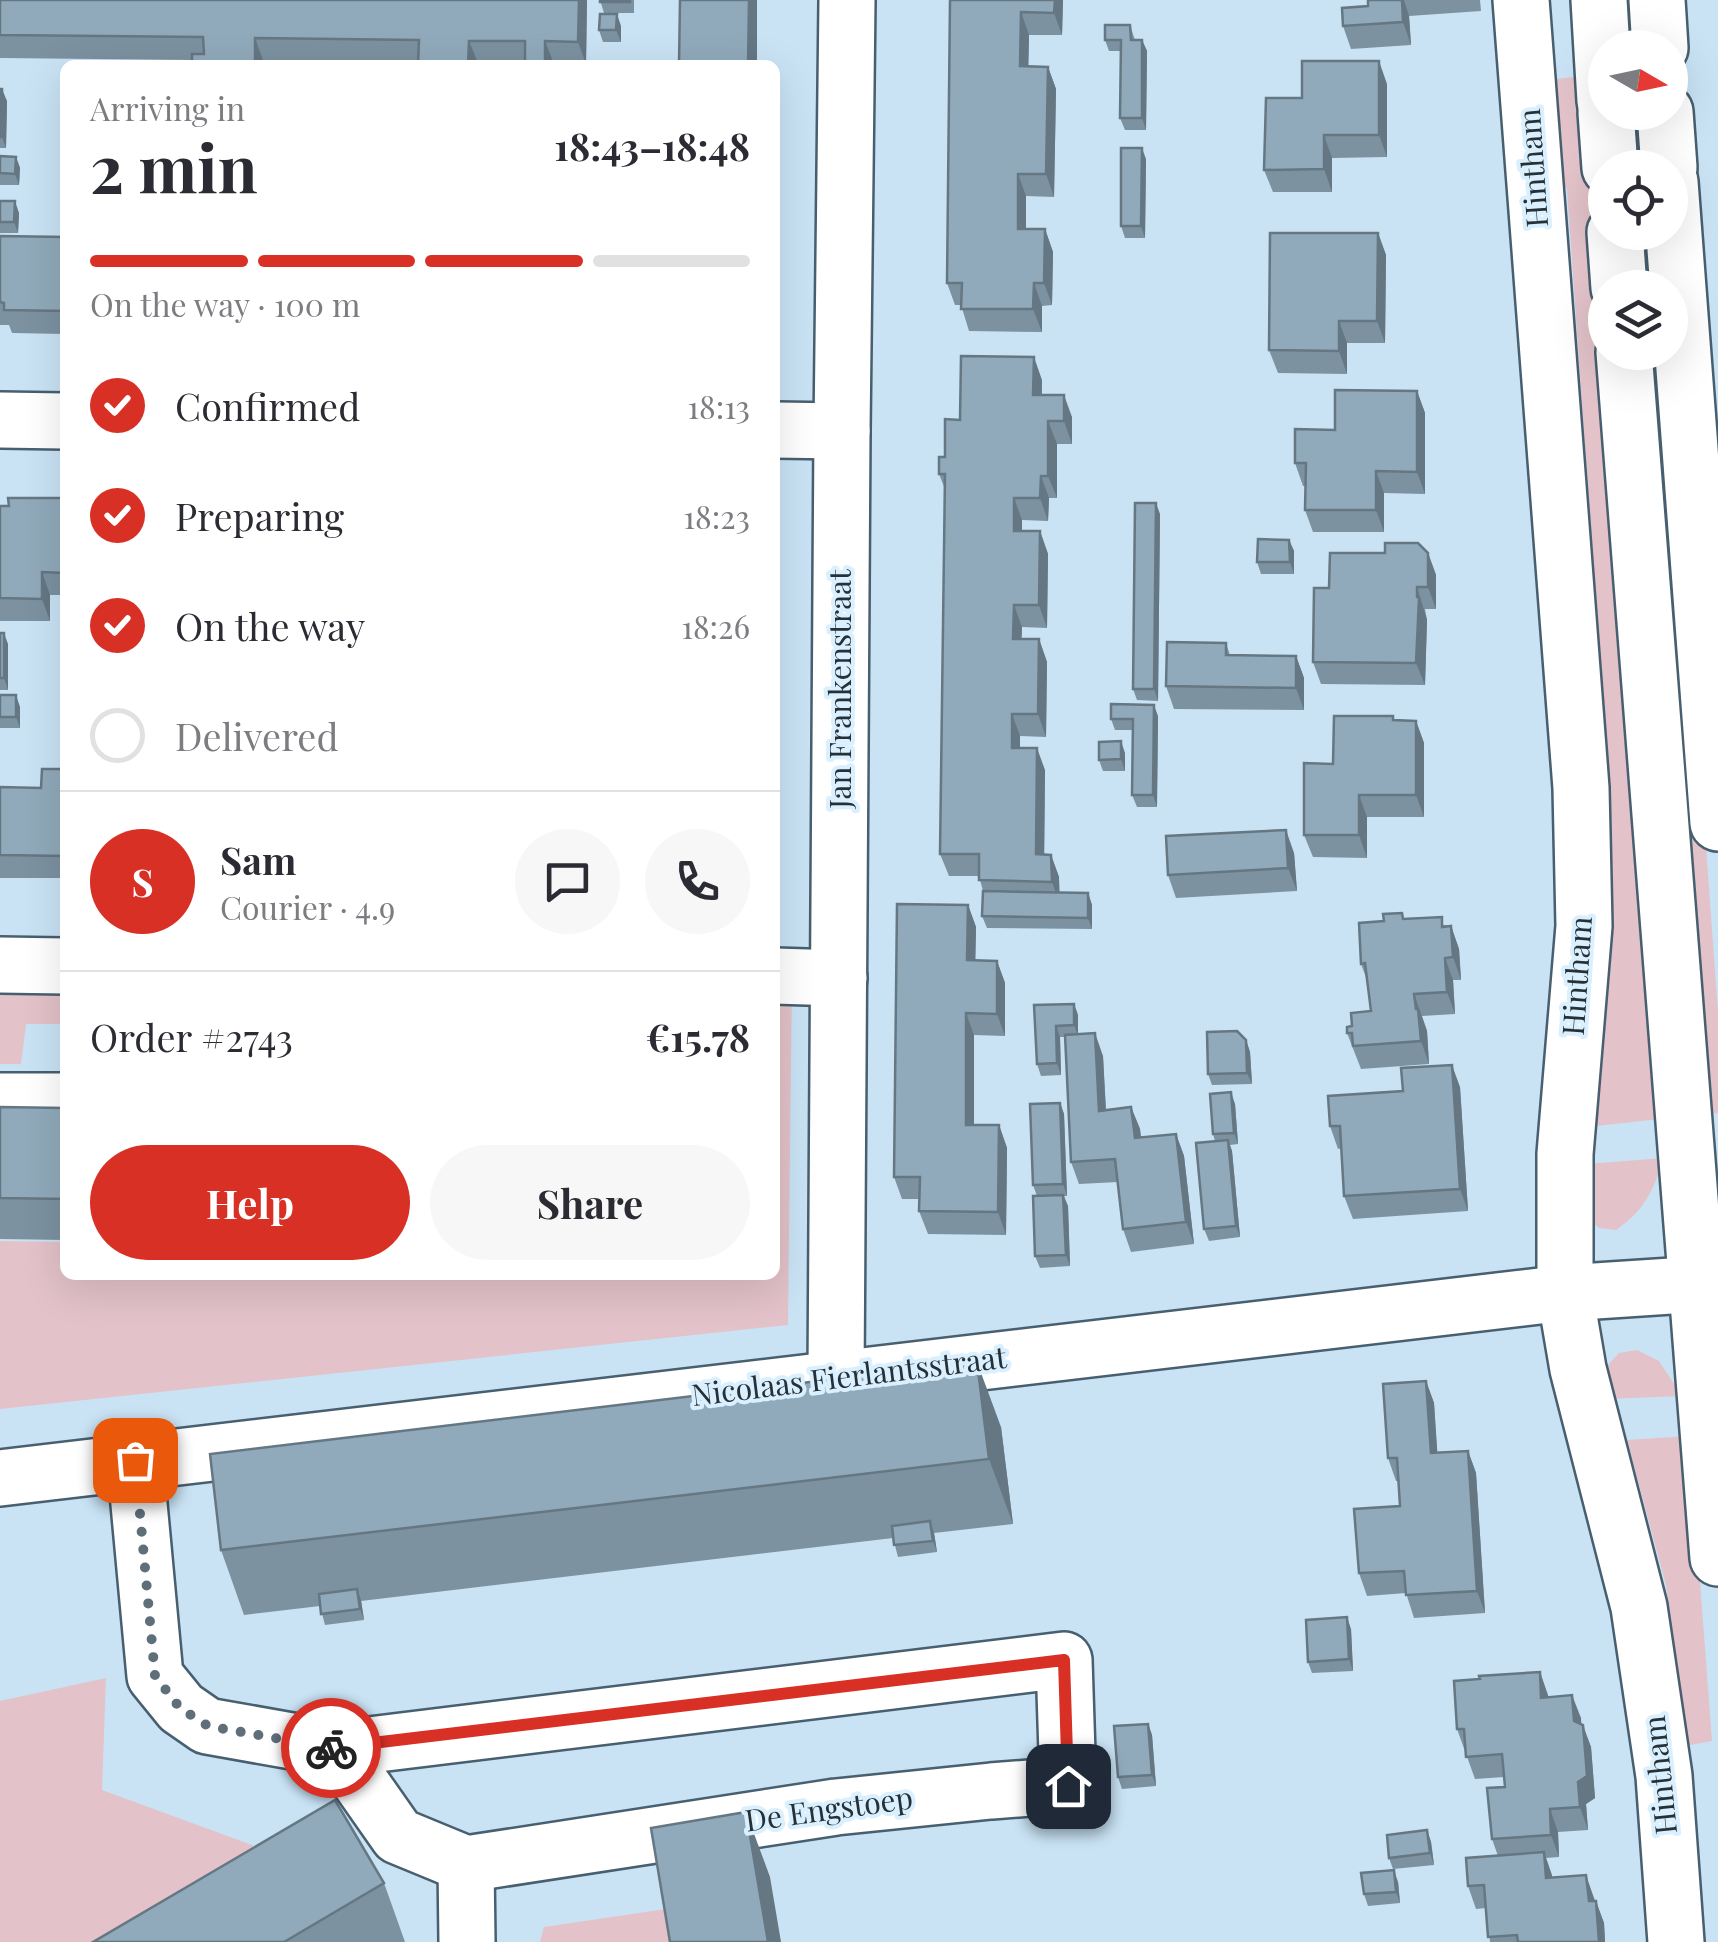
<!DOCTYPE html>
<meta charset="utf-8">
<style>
:root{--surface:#fff;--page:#f7f7f7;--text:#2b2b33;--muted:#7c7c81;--line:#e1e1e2;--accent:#d93025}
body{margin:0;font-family:"Playfair Display",serif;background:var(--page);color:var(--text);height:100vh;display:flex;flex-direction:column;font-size:38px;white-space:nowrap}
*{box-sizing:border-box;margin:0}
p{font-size:32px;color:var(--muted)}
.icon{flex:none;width:55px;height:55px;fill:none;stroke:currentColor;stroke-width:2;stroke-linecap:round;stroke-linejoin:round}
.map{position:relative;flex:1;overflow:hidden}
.sheet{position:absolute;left:60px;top:60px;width:720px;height:1220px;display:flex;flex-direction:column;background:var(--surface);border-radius:15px;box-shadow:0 10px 40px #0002}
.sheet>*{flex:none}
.needle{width:65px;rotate:99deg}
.tools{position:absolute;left:1588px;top:30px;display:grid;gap:20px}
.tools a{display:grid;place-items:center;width:100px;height:100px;border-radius:50%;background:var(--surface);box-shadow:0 10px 40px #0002;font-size:50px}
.pin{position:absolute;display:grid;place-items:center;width:85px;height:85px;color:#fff;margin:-42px;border-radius:20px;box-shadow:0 5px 15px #0006}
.courier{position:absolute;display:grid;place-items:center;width:100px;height:100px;margin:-50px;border:8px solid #d93025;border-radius:50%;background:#fff;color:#222;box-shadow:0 2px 12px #0007}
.headline em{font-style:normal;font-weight:700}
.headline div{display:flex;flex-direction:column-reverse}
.headline{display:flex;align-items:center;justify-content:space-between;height:170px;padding:0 30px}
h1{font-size:65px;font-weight:700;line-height:75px}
.bar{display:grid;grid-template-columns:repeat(4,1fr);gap:15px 10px;align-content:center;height:120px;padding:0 30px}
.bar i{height:12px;border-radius:8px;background:var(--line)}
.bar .active{background:var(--accent)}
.bar p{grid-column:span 4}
.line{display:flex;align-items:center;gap:25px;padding:0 30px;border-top:2px solid var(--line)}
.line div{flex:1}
.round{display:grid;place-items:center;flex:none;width:105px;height:105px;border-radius:52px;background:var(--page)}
ol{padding:0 30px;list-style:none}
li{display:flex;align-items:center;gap:30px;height:110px}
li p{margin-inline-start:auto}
li .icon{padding:10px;border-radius:50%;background:var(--accent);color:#fff;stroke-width:4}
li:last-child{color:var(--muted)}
li i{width:55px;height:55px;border:5px solid var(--line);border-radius:50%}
.action{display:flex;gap:20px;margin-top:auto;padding:20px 30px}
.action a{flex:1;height:115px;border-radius:60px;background:var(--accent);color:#fff;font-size:40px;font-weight:700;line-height:115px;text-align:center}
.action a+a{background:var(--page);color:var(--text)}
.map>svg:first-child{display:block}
</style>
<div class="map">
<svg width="1718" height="1942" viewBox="0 0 1718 1942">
<rect width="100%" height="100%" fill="#c9e3f5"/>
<g fill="#e3c2c9">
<path d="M1583,76l77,1043 -73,8 22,-187 3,-102 -45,-650 -13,-8 -7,-100z"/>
<path d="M1646,353h24l48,659v101l-14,1z"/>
<path d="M775,981h17l-4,344 -788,84v-168l65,1v33h710z"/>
<path d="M0,987l65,1v36h-39l-5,40h-21z"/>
<path d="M1664,1158c-11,32 -18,51 -48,72l-17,-2 -11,-10 -2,-54z"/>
<path d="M1637,1350l22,11 23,35 -76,3 -5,-17 6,-16 12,-13z"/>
<path d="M1689,1436l23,305 -27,5 -19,-161 -39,-145z"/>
<path d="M106,1678l-4,112 207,76 -129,76h-180v-241z"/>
<path d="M666,1909l5,33h-131l4,-15z"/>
</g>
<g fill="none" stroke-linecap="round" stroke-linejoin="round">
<defs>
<g id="minor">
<path d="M1521,0l60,788 3,138 -19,228v139l13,76 61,238 25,169 12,166"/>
<path d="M1599,0l6,101"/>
<path d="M1657,0l3,48"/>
<path d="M1606,112l4,56"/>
<path d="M1665,112l4,56"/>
<path d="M1670,182l48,641"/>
<path d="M1615,232l4,56"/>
<path d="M1624,352l94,1206"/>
<path d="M0,420l65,1"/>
<path d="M775,430l67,1"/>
<path d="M0,965l65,1"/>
<path d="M775,976l64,2"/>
<path d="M0,1101h65"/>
<path d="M836,1378l6,-947 5,-431"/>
<path d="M135,1461l20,215 26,32 26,18 130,23 727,-89 4,125 -77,6 -155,16 -370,57 -68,-28 -61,-87"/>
<path d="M0,1478l1565,-185 153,-10"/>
<path d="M466,1864l1,78"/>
</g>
</defs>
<use href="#minor" stroke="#485f6f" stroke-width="60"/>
<use href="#minor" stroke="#fff" stroke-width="55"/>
</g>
<g fill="#7c92a1">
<path d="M0,0h587l-1,64 -323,-4v5h-71v-5l-192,-2z"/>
<path d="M600,0h34v13h-30z"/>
<path d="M950,0h113l-1,35h-33l-1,31 20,1 8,22 -2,108 -28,-1v33h19l8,23 -1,53 -10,1v26l-73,-1 -8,-26h-6l-8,-22z"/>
<path d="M1368,0h112l1,11 -72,5 2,29 -60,4 -8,-23 25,-20z"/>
<path d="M1130,25l5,15h7l5,11 -1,79h-21l-5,-12 1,-67h-12l-4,-11z"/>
<path d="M621,26v16h-18l-4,-12z"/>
<path d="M1387,84v73l-55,1v34h-59l-9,-22 38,-72z"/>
<path d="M0,89l7,12 -1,47h-6z"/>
<path d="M0,156l16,1 4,11 -1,17h-19z"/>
<path d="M1146,159l-1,79h-20l-4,-12z"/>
<path d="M0,201l19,12 -1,20h-18z"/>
<path d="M1378,233l8,22 -1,88h-38v31l-69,-1 -9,-23z"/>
<path d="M0,236l65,1v97l-53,-1 -3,-8h-9z"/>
<path d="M1042,380v15l30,22v27h-15v54h-8l-1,23 -26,-1v11h18l8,23 -1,74 -25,-1 -1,12h18l8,23 -1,75 -26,-1v12l25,22 -1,84 7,1 8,22v15l29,1 4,12v24l-105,-1 -5,-12 1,-25 -4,-15h-30l-9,-22 5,-365 -6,-15 21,-54z"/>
<path d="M1417,391l8,22v81l-41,-1v39h-71l-8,-22v-24h-2l-8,-23 40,-33z"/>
<path d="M65,498v97h-15v26h-50v-115z"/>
<path d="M1160,514l-2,187 -21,-1 -4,-11z"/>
<path d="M1289,540l5,11v23h-33l-4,-12z"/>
<path d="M1428,553l8,22v34h-11l2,11 -2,65 -104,-1 -8,-22 16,-74z"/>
<path d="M0,633l8,11v46h-8z"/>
<path d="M1226,643l4,12 66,1 8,22v32l-130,-1 -8,-23z"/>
<path d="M0,695l20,12v21h-20z"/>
<path d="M1158,716l-1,91h-20l-5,-12 1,-65h-18l-4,-11z"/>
<path d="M1394,720l22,1 8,22v74h-57v41l-54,-1 -9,-22 29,-71z"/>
<path d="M1125,753v18h-22l-4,-11z"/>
<path d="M65,769v109h-65v-91l41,1z"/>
<path d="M1294,853l3,38 -121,7 -8,-23z"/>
<path d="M968,905l8,22 -1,34h22l8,22v53l-31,-1v90h25l8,23 -1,87 -78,-1 -9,-23 1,-12h-18l-8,-22z"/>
<path d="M1404,919l47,7 8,23 2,31h-8l2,34 -33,2 5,15 2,33 -68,5 -14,-36 5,-7 19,-15 -4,-31 -6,-16z"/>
<path d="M1074,1004l4,11v19l25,22 3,54 25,-3 9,22 1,9 35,-4 8,22 10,88 -63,8 -8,-23 -5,-47 -39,2 -8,-22 -6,-125h-5l1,38 -20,1 -4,-12 -3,-59z"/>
<path d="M1246,1040l4,12 2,32 -40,1 -4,-11z"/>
<path d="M1460,1087l8,124 -115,8 -9,-23 -2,-48 -4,1 -8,-23z"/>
<path d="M1060,1103l4,11 3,82h-3l4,10 2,60 -30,2 -5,-12 2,-60 -4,-11z"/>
<path d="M1235,1104l3,40 -8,1 2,6 8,86 -31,4 -5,-12 11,-88 -2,-7z"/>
<path d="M0,1107l65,1v132l-65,-1z"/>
<path d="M1426,1381l8,22 3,50 31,-2 8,22 9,140 -71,5 -8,-25 -39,3 -8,-23 41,-67 -1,-25h-3l-8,-23z"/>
<path d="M1001,1427l12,97 -79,9 3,19 -39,5 -5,-19 -532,63 3,19 -39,5 -5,-19 -76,9 -23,-65z"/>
<path d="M1351,1629l2,42 -41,2 -4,-11z"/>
<path d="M1540,1672l8,25 33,21v6l10,23 4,51 -9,6 2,26 -30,2 1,25 -13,1 6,20 42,20 10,25 1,19h-115l-4,-34 -10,1 -8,-23 30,-30 -6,-17 13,-52 -1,-10 -29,2 -18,-50 23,-50z"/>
<path d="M1148,1724l4,11 4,51 -34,3 -4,-12z"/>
<path d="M1427,1830l4,12 3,23 -41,4 -4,-11z"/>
<path d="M1398,1882l2,21 -32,3 -4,-12z"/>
<path d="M384,1883l21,59h-312z"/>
</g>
<g fill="#657783">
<path d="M579,0h8l-1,64 -8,-22z"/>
<path d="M749,0h8v65h-9z"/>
<path d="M1055,0h8l-1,35 -8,-22z"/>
<path d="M1402,0h2l5,16 2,29 -8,-23z"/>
<path d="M1021,12l8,23 -1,54 -8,-23z"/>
<path d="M617,14l4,12v16l-5,-12z"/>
<path d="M255,38l8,22v5h-8z"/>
<path d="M1142,40l5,11 -1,79 -4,-12z"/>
<path d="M469,41l9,22v2h-10z"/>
<path d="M545,41l9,23v1h-9z"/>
<path d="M1379,61l8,23v73l-8,-22z"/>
<path d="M1048,67l8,22 -2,108 -8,-23z"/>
<path d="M2,89l5,12 -1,47 -4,-11z"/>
<path d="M1324,135l8,23v34l-8,-23z"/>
<path d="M1142,148l4,11 -1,79 -4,-12z"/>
<path d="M16,157l4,11 -1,17 -4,-11z"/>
<path d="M1018,174l8,22v56l-8,-23z"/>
<path d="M15,201l4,12 -1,20 -4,-11z"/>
<path d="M1045,229l8,23 -1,53 -8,-22z"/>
<path d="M1378,233l8,22 -1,88 -8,-22z"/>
<path d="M1034,283l8,23v26l-9,-23z"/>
<path d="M1339,321l8,22v31l-8,-23z"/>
<path d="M1034,357l8,23 -1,37 -8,-22z"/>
<path d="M1417,391l8,22v81l-8,-22z"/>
<path d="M1064,395l8,22v27l-8,-23z"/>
<path d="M1048,421l9,23v54l-9,-22z"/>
<path d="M1376,471l8,22v39l-8,-22z"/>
<path d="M1041,476l8,22 -1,23 -8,-23z"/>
<path d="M1014,498l8,22v33l-8,-22z"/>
<path d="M1156,503l4,11 -2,187 -4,-12z"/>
<path d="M1040,531l8,23 -1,74 -8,-23z"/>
<path d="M1289,540l5,11v23l-4,-12z"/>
<path d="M1428,553l8,22v34l-8,-22z"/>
<path d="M42,572l8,23v26l-8,-22z"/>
<path d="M1417,587l10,33 -2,65 -9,-22z"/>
<path d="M1014,605l8,22 -1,35 -8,-23z"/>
<path d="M4,633l4,11v46l-4,-12z"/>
<path d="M1039,639l8,23 -1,75 -8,-23z"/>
<path d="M1296,656l8,22v32l-8,-22z"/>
<path d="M16,695l4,12v21l-4,-11z"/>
<path d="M1154,705l4,11 -1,91 -4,-12z"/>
<path d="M1012,714l8,22v34l-8,-22z"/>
<path d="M1416,721l8,22v74l-8,-22z"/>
<path d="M1121,741l4,12v18l-4,-12z"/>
<path d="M1037,748l8,22 -1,107 -8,-23z"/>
<path d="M1359,795l8,22v41l-8,-23z"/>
<path d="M1286,830l8,23 3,38 -9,-23z"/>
<path d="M1051,855l8,22 1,27 -8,-22z"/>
<path d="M1088,893l4,12v24l-4,-11z"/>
<path d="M968,905l8,22 -1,56 -8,-23z"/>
<path d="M1451,926l8,23 2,31 -8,-23z"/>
<path d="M1445,958l8,22 2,34 -8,-22z"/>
<path d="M997,961l8,22v53l-8,-22z"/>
<path d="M1414,994l13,37 2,33 -8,-23z"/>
<path d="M1074,1004l4,11v21l-4,-11z"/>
<path d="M966,1013l8,22v113l-8,-23z"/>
<path d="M1056,1026l4,11 1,38 -4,-12z"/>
<path d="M1095,1033l8,23 4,77 -8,-22z"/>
<path d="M1246,1040l4,12 2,32 -5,-11z"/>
<path d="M1452,1065l8,22 8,124 -8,-22z"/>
<path d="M1231,1092l4,12 3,40 -4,-11z"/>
<path d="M1060,1103l4,11 3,82 -4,-12z"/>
<path d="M1131,1107l9,22 3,32 -8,-23z"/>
<path d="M999,1125l8,23 -1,87 -8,-23z"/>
<path d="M1176,1134l8,22 10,88 -8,-22z"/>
<path d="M1228,1140l4,11 8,86 -4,-11z"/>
<path d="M1063,1195l5,11 2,60 -4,-11z"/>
<path d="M977,1362l24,65 12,97 -24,-65z"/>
<path d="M1426,1381l8,22 5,73 -8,-23z"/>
<path d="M1468,1451l8,22 9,140 -8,-22z"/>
<path d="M930,1521l4,12 3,19 -4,-11z"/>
<path d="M357,1589l4,11 3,20 -4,-11z"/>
<path d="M1347,1617l4,12 2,42 -4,-12z"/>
<path d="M1540,1672l8,23 1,25 -8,-22z"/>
<path d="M1572,1695l9,23 1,25 -8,-22z"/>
<path d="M1148,1724l4,11 4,51 -4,-11z"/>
<path d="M1583,1725l8,22 4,51 -9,6 2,26 -8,-23 -2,-25z"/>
<path d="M1550,1809l8,23 1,25 -8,-22z"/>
<path d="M746,1812l24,65 11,65h-13z"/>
<path d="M1427,1830l4,12 3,23 -4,-12z"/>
<path d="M1544,1852l8,23 2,26 -8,-23z"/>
<path d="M1394,1870l4,12 2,21 -4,-11z"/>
<path d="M1586,1875l8,23 3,26 -8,-23z"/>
<path d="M1596,1901l8,22 1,19h-6z"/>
</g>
<g fill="#90aabb" stroke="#657783" stroke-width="2.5">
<path d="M0,0h579l-1,42 -33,-1v24h-20v-24h-56l-1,24h-50l1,-25 -164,-2v27h-63v-11h12l-1,-17 -203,-2z"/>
<rect x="600" y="0" width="30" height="2"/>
<path d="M680,0h69l-1,65h-69z"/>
<path d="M950,0h105l-1,13 -33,-1 -1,54 28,1 -2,107h-28v55h27l-1,54h-10l-1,26h-72l1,-26h-15z"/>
<path d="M1368,0h34l1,22 -60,4 -1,-18 26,-2z"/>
<path d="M600,14h17l-1,16h-17z"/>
<path d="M1105,25h25l1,15h11v78h-22l1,-78h-16z"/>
<path d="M1302,61h77v74h-55v34l-60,1 2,-72h36z"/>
<rect x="599" y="62" width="30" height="3"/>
<rect x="0" y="89" width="2" height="48"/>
<path d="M1121,148h21l-1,78h-20z"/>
<path d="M0,156l16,1 -1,17 -15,-1z"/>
<path d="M0,201h15l-1,21h-14z"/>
<path d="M1270,233h108l-1,88h-38v30l-70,-1z"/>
<path d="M0,236l65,1v74l-61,-1v-7l-4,-1z"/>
<path d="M961,356l73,1 -1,38h31v26h-16v55h-7l-1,22h-26v33h26l-1,74h-25l-1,34h26l-1,75h-26v34h25l-1,106 15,1 1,27 -73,-2v-26h-39l5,-380h-6v-17h6v-38l15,1z"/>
<path d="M1335,390l82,1v81l-41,-1v39h-71l1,-47h-11v-34l40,1z"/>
<path d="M8,498h57v75l-23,-1v27l-42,-1v-92h9z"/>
<path d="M1135,503h21l-2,186h-21z"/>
<path d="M1258,539l31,1 1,22h-33z"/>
<path d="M1385,543h33l10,10v34h-11v10l2,1 -3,65 -103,-1 1,-74h15l1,-35h55z"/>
<rect x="0" y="633" width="4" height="45"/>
<path d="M1167,642l59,1v12l70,1v32l-130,-2z"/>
<rect x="0" y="695" width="16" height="22"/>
<path d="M1111,704l43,1 -1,90h-21l1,-76h-22z"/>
<path d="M1334,716h59v4l23,1v74h-57v40h-55v-72l29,1z"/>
<path d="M1121,741v18l-22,1v-18z"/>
<path d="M42,769h23v87l-65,-1v-68l41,1z"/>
<path d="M1286,830l2,38 -120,7 -2,-39z"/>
<path d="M983,891l105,2v25l-106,-2z"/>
<path d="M897,904l71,1 -1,55 30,1v53l-31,-1v112h33l-1,87 -79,-1 1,-34h-26z"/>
<path d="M1402,913l1,6 39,-2v10l9,-1 2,31 -8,1 2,34 -33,2 2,15h2l3,32 -68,5 -1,-13h-5v-6l5,-1 -1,-13 20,-2 -6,-48 -4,1 -2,-41 25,-2 -1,-7z"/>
<path d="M1074,1004v21l-18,1 1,37 -20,1 -3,-59z"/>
<path d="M1237,1031l9,9 1,33 -39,1 -1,-42z"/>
<path d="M1095,1033l4,78 32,-4 4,31 41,-4 10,88 -63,7 -8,-70 -44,3 -6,-127z"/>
<path d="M1452,1065l8,124 -116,7 -4,-70h-10l-2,-30 75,-5 -2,-23z"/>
<path d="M1231,1092l3,41 -21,1 -3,-40z"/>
<path d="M1060,1103l3,81 -30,1 -3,-81z"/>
<path d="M0,1107l65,1v91l-65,-1z"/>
<path d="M1228,1140l8,86 -32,3 -8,-86z"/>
<path d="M1063,1195l3,60 -31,1 -2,-60z"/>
<path d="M977,1362l12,97 -768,91 -11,-96z"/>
<path d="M1426,1381l5,72 37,-2 9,140 -71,4 -2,-24 -45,2 -5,-64 46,-3 -3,-48h-9l-5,-74z"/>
<path d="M930,1521l3,20 -39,4 -2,-19z"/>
<path d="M357,1589l3,20 -39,5 -2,-20z"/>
<path d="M1347,1617l2,42 -41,3 -2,-42z"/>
<path d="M1540,1672l1,26 31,-3 2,26 9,4 4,51 -9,6 2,25 -30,2 1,26 -59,4 -5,-51 18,-1 -3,-33 -36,3 -2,-28h-7l-3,-48 26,-2 -1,-3z"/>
<path d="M1148,1724l4,51 -34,2 -4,-51z"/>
<path d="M335,1800l49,83 -100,59h-191z"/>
<path d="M746,1812l22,130h-98l-19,-114z"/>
<path d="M1427,1830l3,23 -41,5 -2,-23z"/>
<path d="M1544,1852l2,26 40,-3 3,26h7l3,41h-81l-1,-7 -29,2 -4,-52 -16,1 -2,-28z"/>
<path d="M1394,1870l2,22 -32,2 -3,-21z"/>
</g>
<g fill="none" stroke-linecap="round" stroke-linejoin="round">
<path stroke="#5e6f7a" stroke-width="10" stroke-dasharray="0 18" d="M135,1460l20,216 25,32 28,18 123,22"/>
<path stroke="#d93025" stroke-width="12" d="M331,1748l733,-88 4,126"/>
</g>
<g text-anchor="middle" stroke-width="8" stroke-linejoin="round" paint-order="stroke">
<g font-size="30" fill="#253037" stroke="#daf0fe">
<text transform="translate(1534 168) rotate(-94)" y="10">Hintham</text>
<text transform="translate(841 689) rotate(-90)" y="10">Jan Frankenstraat</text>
<text transform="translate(1578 976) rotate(-86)" y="10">Hintham</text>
<text transform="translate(849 1377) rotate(-7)" y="10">Nicolaas Fierlantsstraat</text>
<text transform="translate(1661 1775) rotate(-96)" y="10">Hintham</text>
<text transform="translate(829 1810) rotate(-8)" y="10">De Engstoep</text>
</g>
</g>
</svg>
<div class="tools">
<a><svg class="needle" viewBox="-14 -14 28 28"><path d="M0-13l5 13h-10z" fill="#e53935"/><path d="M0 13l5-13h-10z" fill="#7c7c81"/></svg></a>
<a><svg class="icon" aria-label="locate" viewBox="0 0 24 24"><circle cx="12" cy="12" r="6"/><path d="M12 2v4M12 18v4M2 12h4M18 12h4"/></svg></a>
<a><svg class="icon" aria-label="layers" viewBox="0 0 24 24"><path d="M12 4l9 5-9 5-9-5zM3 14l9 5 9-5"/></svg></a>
</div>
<div class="pin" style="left:135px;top:1460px;background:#ea580c"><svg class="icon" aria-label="bag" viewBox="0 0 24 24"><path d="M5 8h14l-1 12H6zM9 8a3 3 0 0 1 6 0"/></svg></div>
<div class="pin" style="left:1068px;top:1786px;background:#1f2937"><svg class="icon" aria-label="home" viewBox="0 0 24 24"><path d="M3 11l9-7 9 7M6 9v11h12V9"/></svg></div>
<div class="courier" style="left:331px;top:1748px"><svg class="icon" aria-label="bike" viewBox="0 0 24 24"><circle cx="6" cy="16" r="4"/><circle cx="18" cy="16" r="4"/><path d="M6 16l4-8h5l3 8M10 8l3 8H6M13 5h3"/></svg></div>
<section class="sheet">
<div class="headline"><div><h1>2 min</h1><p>Arriving in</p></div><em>18:43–18:48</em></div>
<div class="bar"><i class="active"></i><i class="active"></i><i class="active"></i><i></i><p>On the way · 100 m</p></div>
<ol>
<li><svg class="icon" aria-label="check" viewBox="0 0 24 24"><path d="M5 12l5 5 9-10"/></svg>Confirmed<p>18:13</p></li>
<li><svg class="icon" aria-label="check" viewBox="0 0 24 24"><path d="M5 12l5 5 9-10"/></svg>Preparing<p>18:23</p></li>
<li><svg class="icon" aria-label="check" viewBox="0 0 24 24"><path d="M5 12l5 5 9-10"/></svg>On the way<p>18:26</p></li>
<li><i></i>Delivered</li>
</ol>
<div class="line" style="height:180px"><b class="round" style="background:var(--accent);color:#fff">S</b><div><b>Sam</b><p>Courier · 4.9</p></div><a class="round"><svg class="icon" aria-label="chat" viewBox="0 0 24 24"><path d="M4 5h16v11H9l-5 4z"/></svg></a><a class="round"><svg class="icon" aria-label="phone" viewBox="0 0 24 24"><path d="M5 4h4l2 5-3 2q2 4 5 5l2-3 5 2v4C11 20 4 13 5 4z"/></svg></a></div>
<div class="line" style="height:130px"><div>Order #2743</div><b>€15.78</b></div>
<div class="action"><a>Help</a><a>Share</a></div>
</section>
</div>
